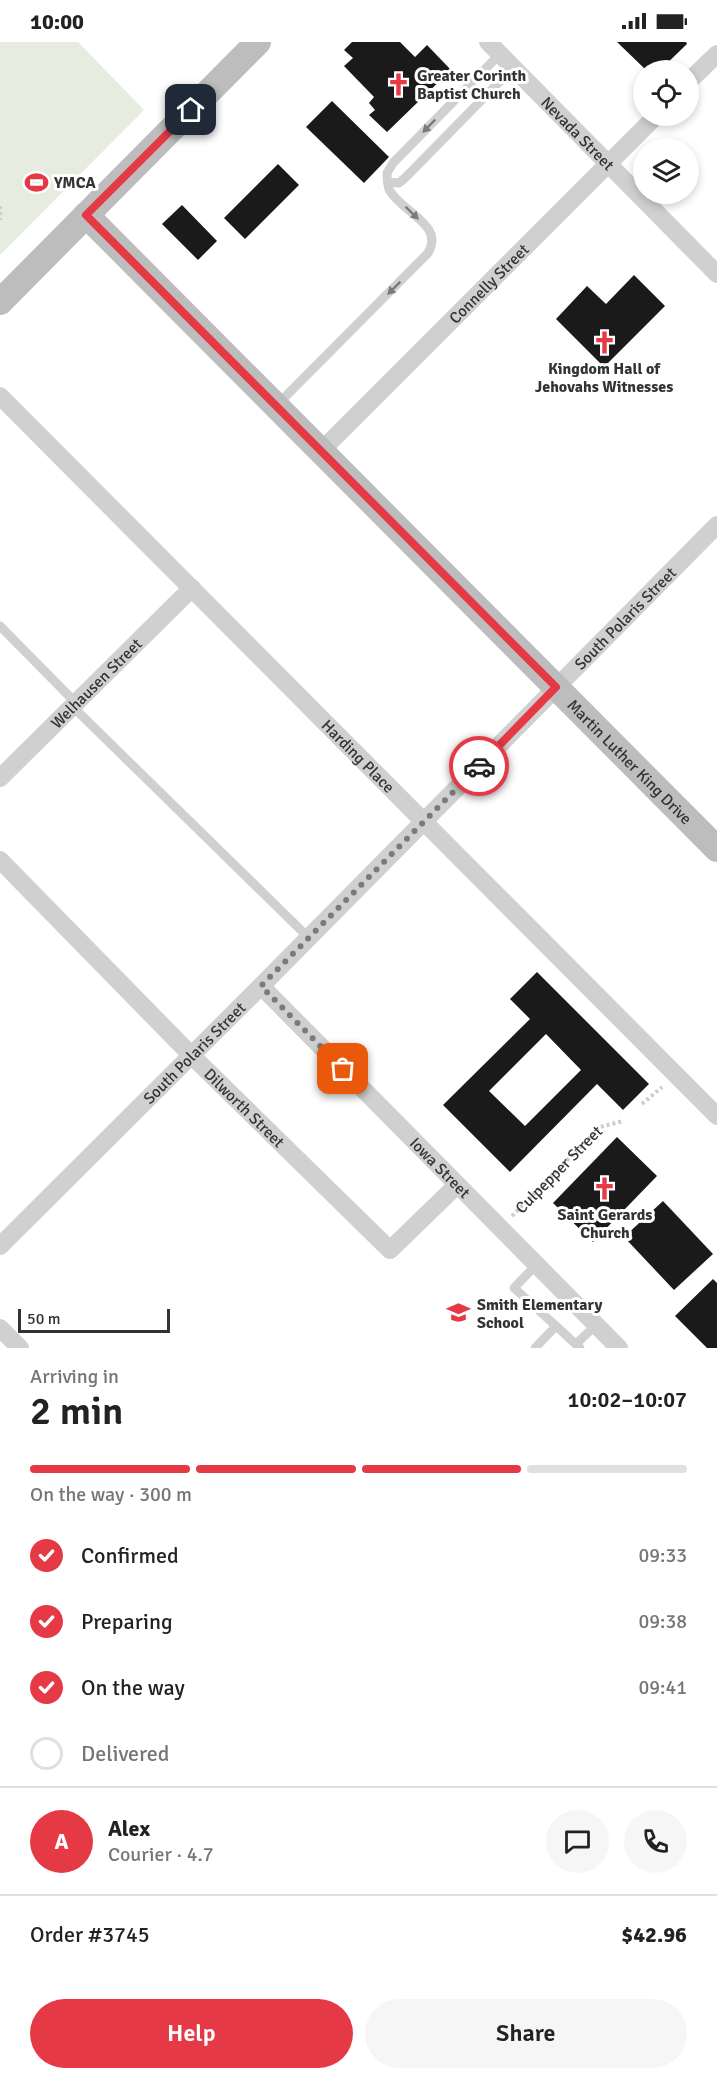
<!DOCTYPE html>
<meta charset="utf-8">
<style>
:root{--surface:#fff;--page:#f6f6f6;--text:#222;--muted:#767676;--line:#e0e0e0;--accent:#e63946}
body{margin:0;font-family:Signika,sans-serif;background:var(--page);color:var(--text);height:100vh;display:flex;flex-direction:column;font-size:22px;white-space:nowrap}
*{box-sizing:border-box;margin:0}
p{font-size:20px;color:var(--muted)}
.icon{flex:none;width:33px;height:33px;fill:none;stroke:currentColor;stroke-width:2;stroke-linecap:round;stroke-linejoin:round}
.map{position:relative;height:1306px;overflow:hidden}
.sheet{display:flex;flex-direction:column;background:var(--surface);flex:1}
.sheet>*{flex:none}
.tools{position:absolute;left:633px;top:18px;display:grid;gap:12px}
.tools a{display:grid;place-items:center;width:66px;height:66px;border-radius:50%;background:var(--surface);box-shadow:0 3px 9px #0003;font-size:30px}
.scale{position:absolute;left:18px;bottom:15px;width:152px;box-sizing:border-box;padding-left:6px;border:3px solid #333;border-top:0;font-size:16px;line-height:21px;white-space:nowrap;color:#333;-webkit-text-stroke:4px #fff;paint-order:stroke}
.pin{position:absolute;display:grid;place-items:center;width:51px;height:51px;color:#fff;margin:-26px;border-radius:12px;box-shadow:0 3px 9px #0006}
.courier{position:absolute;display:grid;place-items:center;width:60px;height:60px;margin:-30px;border:4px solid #e63946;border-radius:50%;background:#fff;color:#222;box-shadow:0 2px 8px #0007}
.summary em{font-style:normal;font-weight:600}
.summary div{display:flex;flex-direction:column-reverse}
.summary{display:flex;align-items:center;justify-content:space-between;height:102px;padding:0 30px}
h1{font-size:39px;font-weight:600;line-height:45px}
.bar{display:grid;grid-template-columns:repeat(4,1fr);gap:9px 6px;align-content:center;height:72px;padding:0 30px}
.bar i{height:8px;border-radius:4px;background:var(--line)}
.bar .active{background:var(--accent)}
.bar p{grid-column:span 4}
.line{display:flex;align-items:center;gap:15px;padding:0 30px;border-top:2px solid var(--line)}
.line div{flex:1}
.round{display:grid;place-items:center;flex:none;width:63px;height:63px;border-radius:32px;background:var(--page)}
ol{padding:0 30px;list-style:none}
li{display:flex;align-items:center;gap:18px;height:66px}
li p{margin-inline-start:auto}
li .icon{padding:6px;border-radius:50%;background:var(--accent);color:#fff;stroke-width:4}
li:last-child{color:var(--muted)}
li i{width:33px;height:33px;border:3px solid var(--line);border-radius:50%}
.primary-button{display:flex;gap:12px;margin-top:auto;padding:12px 30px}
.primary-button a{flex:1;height:69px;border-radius:36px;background:var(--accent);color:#fff;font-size:24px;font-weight:600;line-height:69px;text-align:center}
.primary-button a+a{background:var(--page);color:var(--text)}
.status{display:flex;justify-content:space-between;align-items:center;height:42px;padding:0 30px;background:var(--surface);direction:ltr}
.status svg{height:16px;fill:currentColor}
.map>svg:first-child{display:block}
</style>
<div class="status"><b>10:00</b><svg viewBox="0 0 49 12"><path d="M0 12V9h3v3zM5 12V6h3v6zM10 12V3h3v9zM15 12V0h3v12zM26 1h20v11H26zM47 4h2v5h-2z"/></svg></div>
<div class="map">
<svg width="717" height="1306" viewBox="0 0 717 1306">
<rect width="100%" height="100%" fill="#fff"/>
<path fill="#e6ecdf" d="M0,0h78l66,68 -144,145z"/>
<g fill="#1a1a1a" fill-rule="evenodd">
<path d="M352,0h48l15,15 12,-12 24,25 -64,62 -18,-17 6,-5 -6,-7 5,-6 -30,-31 9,-8 -9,-8z"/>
<path d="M617,0h69l1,2 -27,26h-14z"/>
<path d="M332,59l57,56 -25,26 -58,-56z"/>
<path d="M278,122l21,21 -54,54 -21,-21z"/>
<path d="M182,163l35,36 -19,19 -36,-36z"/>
<path d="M634,233l31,31 -61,61 -48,-48 31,-33 19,18z"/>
<path d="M537,930l112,112 -26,26 -26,-26 -87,88 -67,-67 87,-86 -20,-20zM546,992l35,36 -56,56 -36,-35z"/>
<path d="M617,1095l40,39 -64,66 -40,-39z"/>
<path d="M663,1159l50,53 -39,36 -50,-53z"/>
<path d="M713,1237l4,4v65h-10l-32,-32z"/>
</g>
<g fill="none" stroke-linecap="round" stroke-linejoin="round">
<g stroke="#cdcdcd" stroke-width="4" stroke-dasharray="3 3" stroke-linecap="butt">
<path d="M0,164v14"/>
<path d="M642,1062l20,-17"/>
<path id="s1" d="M512,1174l88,-89 23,-6"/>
</g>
<g stroke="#d0d0d0" stroke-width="9">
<path d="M388,140l11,1 7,-6 107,-109"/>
<path d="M278,362l150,-151c17,-28 -26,-41 -38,-62 -3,-5 -3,-13 -3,-18l6,-10 107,-109"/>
<path d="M0,584l76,77"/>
<path d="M72,664l237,232"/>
<path d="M536,1223l-22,23 42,38"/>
<path d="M576,1302l20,-19"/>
<path d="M535,1306l21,-22 24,22"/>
</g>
<g stroke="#d0d0d0" stroke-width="18">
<path id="s2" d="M488,0l229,232"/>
<path d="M688,40l29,-28"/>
<path id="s3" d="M0,354l717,720"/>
<path id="s4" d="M321,409l335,-335"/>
<path id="s5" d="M0,736l192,-190"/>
<path id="s6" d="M0,818l191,195 199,195 67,-65"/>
<path id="s7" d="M261,944l358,362"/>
<path id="s8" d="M0,1204l261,-260 456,-461"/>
<path d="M0,1286l20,20"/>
</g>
<g stroke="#bdbdbd" stroke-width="26">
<path id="s9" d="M86,173l631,634"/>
<path d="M0,260l258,-260"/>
</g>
</g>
<defs><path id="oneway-solid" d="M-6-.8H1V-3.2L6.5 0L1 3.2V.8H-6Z" transform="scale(1.5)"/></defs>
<g fill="#7a7a7a">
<use href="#oneway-solid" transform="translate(429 84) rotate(134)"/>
<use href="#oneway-solid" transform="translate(412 171) rotate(44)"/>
<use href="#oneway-solid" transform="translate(394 246) rotate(135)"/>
</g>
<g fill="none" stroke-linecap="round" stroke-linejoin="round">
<path stroke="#7a7a7a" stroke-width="6" stroke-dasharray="0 10.8" d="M343,1027l-82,-83 218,-220"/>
<path stroke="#e63946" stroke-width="8" d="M191,68l-105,105 470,472 -77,79"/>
</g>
<defs>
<symbol id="church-bare" viewBox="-9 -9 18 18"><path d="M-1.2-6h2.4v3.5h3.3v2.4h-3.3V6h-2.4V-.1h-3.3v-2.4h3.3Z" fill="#e63946" stroke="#fff" stroke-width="2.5" paint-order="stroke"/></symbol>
<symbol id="stadium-bare" viewBox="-9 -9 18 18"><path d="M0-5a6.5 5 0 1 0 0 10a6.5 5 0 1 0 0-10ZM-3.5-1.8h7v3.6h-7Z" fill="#e63946" stroke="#fff" stroke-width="2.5" paint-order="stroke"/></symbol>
<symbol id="school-bare" viewBox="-9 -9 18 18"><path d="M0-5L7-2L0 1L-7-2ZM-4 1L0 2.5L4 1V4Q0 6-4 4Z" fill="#e63946" stroke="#fff" stroke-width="2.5" paint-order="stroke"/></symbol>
</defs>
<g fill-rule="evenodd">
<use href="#church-bare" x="382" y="26" width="33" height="33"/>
<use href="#stadium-bare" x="20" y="124" width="33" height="33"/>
<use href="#church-bare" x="588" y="284" width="33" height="33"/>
<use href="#church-bare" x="588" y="1130" width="33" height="33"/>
<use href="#school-bare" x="442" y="1254" width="33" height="33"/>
</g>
<g text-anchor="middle" stroke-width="6" stroke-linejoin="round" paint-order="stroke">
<g font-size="16" font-weight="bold" fill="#333" stroke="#fff" text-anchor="start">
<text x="417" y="39">Greater Corinth<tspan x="417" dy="18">Baptist Church</tspan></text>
<text x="54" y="146">YMCA</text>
<text x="604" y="332" text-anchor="middle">Kingdom Hall of<tspan x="604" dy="18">Jehovahs Witnesses</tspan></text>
<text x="605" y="1178" text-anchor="middle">Saint Gerards<tspan x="605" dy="18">Church</tspan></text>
<text x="477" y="1268">Smith Elementary<tspan x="477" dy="18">School</tspan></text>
</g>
<g font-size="16" fill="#333" stroke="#fff">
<text dy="6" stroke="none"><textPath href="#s2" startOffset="128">Nevada Street</textPath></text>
<text dy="6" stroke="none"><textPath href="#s4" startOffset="237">Connelly Street</textPath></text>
<text dy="6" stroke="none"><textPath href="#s8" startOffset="886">South Polaris Street</textPath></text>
<text dy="6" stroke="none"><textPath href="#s5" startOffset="135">Welhausen Street</textPath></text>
<text dy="6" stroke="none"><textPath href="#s3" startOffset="508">Harding Place</textPath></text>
<text dy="6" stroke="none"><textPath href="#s9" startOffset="771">Martin Luther King Drive</textPath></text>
<text dy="6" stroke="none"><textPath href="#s8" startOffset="274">South Polaris Street</textPath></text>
<text dy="6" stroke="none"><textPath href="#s6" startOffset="348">Dilworth Street</textPath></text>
<text dy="6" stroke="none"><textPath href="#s7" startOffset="255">Iowa Street</textPath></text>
<text dy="6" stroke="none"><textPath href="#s1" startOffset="66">Culpepper Street</textPath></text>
</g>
</g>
</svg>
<div class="tools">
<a><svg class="icon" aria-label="locate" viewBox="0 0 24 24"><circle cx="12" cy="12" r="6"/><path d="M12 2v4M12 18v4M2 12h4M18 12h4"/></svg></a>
<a><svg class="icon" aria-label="layers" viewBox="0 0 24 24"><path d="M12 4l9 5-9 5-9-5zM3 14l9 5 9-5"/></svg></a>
</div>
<div class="scale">50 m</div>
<div class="pin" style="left:343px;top:1027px;background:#ea580c"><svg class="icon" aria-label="bag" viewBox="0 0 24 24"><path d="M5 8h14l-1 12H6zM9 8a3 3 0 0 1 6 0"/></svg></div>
<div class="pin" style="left:191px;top:68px;background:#1f2937"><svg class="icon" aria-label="home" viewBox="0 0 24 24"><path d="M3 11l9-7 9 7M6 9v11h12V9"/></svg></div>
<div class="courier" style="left:479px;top:724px"><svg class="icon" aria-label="car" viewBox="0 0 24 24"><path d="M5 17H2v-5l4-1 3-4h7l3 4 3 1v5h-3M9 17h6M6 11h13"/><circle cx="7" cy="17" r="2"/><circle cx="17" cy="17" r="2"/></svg></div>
</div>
<section class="sheet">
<div class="summary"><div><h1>2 min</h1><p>Arriving in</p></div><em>10:02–10:07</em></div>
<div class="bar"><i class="active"></i><i class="active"></i><i class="active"></i><i></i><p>On the way · 300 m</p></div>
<ol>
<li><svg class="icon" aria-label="check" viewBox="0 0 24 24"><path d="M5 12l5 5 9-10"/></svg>Confirmed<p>09:33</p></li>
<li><svg class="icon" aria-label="check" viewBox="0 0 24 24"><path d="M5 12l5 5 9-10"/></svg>Preparing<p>09:38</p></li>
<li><svg class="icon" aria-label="check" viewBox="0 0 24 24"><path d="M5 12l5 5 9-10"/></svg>On the way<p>09:41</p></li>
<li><i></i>Delivered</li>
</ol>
<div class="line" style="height:108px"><b class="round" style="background:var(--accent);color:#fff">A</b><div><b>Alex</b><p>Courier · 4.7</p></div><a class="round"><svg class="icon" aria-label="chat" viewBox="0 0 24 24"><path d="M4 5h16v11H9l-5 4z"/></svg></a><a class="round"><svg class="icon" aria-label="phone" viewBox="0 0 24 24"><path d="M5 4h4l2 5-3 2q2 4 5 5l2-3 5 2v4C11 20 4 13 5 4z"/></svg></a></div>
<div class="line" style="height:78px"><div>Order #3745</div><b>$42.96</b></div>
<div class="primary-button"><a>Help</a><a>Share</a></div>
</section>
